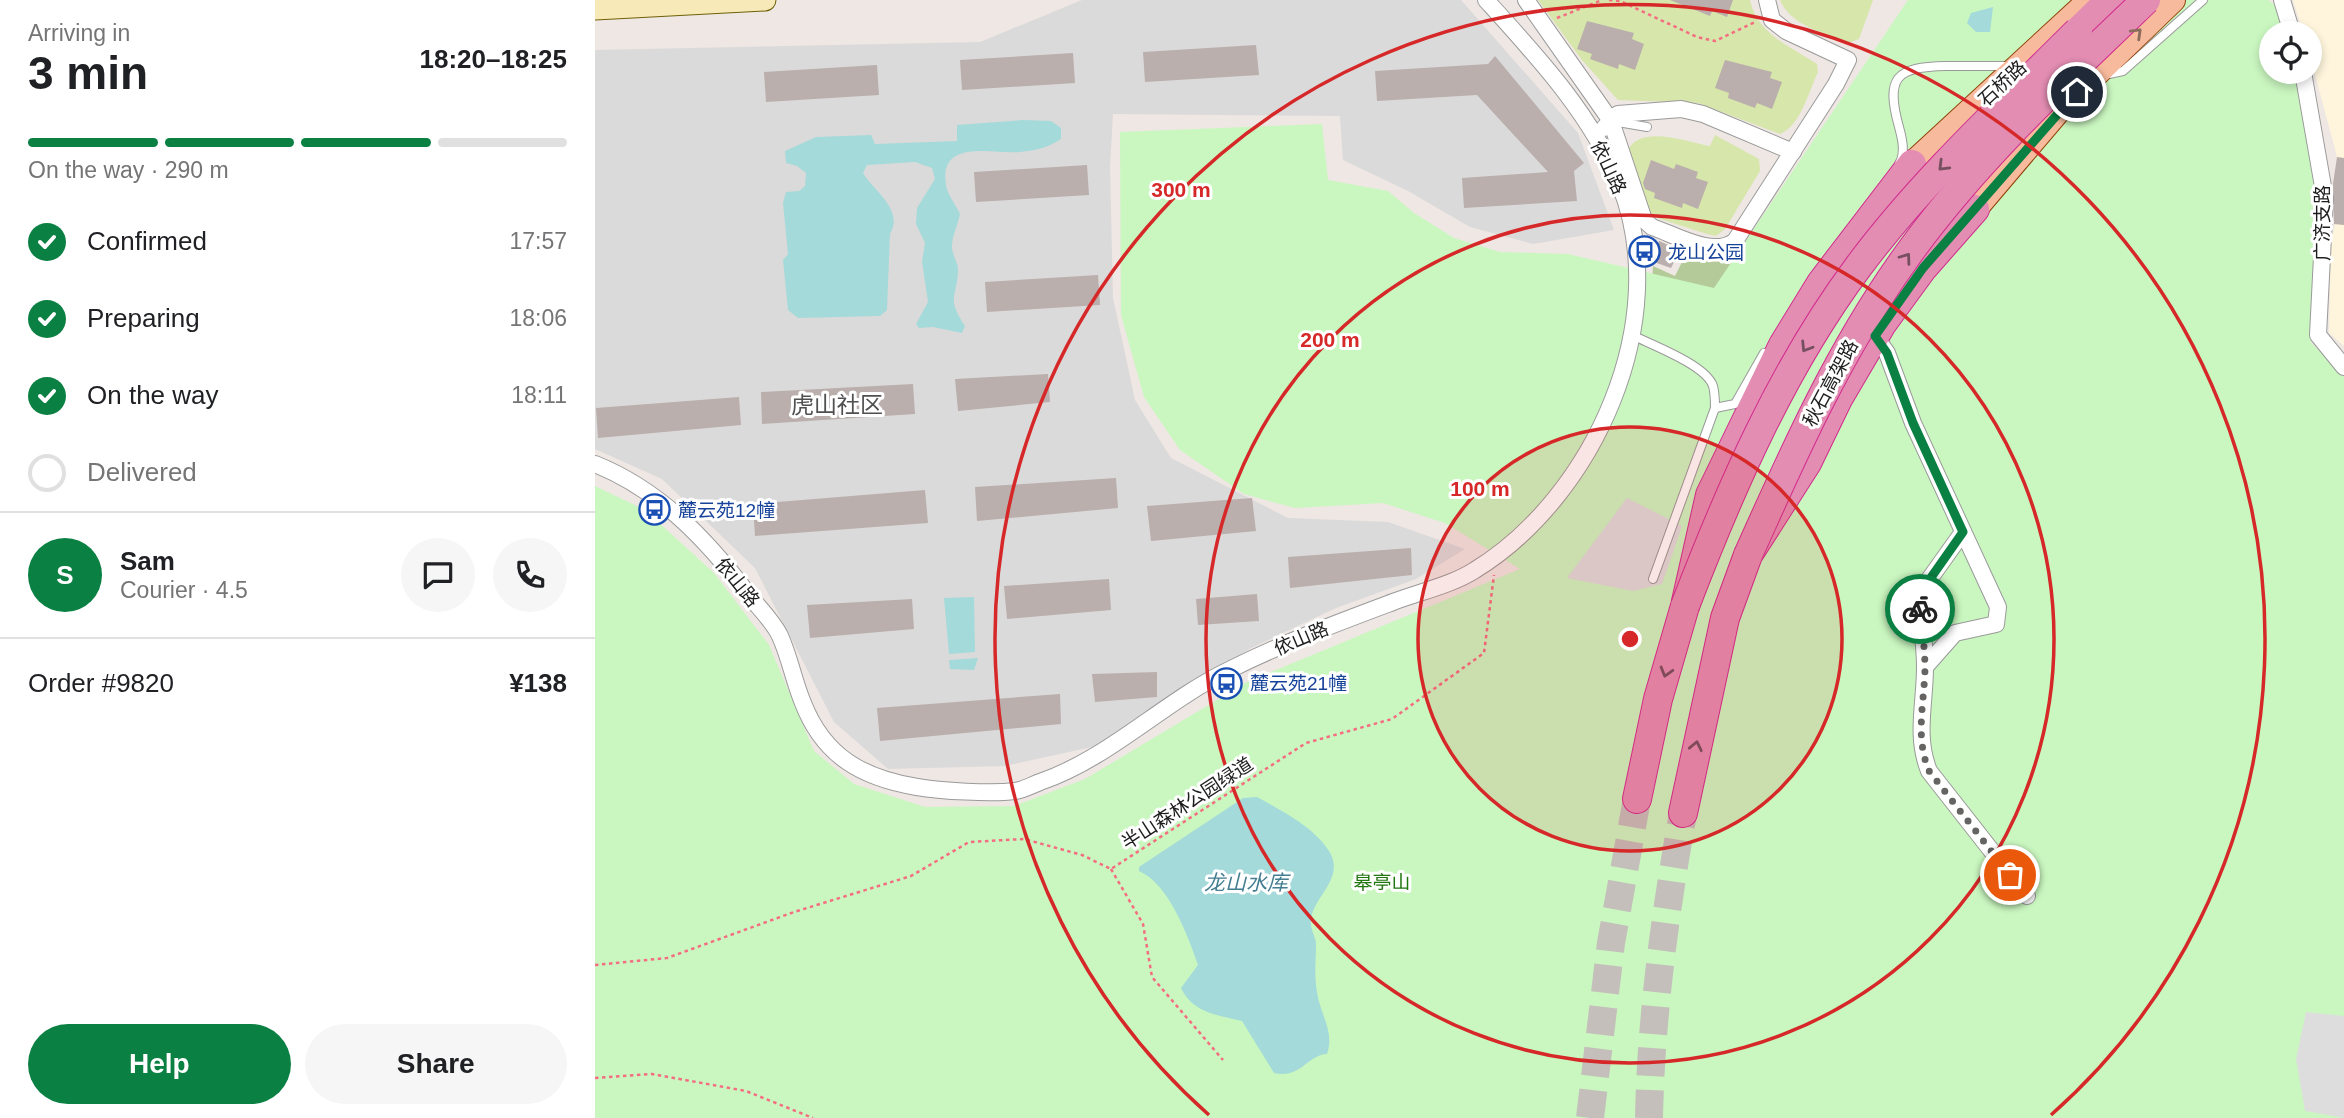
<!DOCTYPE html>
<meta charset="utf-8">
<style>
:root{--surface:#fff;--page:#f6f6f6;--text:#202124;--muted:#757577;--line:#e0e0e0;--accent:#0b8043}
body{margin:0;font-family:Helvetica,"Noto Sans SC",sans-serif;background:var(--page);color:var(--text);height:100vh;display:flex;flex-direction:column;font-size:26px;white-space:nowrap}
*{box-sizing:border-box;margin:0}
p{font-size:23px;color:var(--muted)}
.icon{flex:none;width:38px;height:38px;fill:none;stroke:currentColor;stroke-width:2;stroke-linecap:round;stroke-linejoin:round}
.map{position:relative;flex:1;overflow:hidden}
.drawer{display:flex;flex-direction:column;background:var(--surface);width:595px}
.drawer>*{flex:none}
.fabs{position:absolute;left:1664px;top:21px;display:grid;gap:14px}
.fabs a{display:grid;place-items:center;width:63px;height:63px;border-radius:50%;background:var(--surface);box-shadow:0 4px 10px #0003;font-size:35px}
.pin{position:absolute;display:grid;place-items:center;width:60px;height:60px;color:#fff;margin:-30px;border:4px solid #fff;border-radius:50%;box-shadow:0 2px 7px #0007}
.courier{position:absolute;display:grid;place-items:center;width:70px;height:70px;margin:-35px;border:5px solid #0b8043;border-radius:50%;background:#fff;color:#222;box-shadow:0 2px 9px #0007}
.summary em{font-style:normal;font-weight:600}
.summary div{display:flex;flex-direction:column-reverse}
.summary{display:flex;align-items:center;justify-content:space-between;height:119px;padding:0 28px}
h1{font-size:46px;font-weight:600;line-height:52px}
.bar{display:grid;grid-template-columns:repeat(4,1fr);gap:10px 7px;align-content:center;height:84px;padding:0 28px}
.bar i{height:9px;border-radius:5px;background:var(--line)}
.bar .on{background:var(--accent)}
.bar p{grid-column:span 4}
.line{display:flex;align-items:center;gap:18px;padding:0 28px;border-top:2px solid var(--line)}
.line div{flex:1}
.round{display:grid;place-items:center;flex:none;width:74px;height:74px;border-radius:37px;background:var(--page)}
ol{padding:0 28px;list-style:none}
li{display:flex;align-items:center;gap:21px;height:77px}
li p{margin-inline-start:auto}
li .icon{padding:7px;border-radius:50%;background:var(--accent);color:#fff;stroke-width:4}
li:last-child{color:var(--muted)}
li i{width:38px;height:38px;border:4px solid var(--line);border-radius:50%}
.action{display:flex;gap:14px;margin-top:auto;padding:14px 28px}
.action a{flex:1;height:80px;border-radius:42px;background:var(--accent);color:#fff;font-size:28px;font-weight:600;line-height:80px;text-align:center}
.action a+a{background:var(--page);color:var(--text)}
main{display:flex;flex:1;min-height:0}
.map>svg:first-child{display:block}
</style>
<main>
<section class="drawer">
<div class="summary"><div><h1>3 min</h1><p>Arriving in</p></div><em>18:20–18:25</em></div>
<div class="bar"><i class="on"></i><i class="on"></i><i class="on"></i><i></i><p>On the way · 290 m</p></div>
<ol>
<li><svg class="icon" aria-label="check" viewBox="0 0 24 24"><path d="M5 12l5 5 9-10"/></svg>Confirmed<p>17:57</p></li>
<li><svg class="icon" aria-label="check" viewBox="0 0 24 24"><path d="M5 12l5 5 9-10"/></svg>Preparing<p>18:06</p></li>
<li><svg class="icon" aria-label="check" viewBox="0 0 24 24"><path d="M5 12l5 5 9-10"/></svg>On the way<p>18:11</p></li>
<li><i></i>Delivered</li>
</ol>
<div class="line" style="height:126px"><b class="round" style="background:var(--accent);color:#fff">S</b><div><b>Sam</b><p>Courier · 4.5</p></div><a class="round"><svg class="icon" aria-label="chat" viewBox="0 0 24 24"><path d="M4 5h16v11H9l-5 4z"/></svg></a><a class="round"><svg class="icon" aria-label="phone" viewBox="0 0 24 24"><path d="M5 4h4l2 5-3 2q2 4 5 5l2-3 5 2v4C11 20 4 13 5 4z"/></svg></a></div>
<div class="line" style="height:91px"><div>Order #9820</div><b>¥138</b></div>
<div class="action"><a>Help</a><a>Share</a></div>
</section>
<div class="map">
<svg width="1749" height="1118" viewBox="0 0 1749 1118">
<rect width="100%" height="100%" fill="#eee7e3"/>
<path fill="#dbdada" d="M487,0h379l117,133 36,97 -81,14 -63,-17 -62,-36 -65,-31 -3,-44 -227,-2 -3,53 3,131 22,102 36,58 117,60 100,4 77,27 -49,30 -80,29 -87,41 -148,96 -96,21 -117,3 -54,-47 -79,-154 -93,-89 -67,-30v-399l385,-8z"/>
<g fill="#fef5dc">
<path d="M1698,0h51v183l-34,-127v-23h-7z"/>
<path d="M1749,184v162l-15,-13 2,-91z"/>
</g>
<g fill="#d7e6aa">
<path d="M943,0h212c6,33 41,47 67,64l1,8c-9,19 -18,55 -38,62l-82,-31 -80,-3 -36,-40z"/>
<path d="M1185,0h93l-14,39 -11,4c-23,-10 -57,-17 -68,-43z"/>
<path d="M1120,135l44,24 1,12 -35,58 -9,7 -9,-2 -56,-18 -23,-66c13,-26 59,-8 82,-4z"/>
</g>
<path fill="#b4cb99" d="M1091,254l54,12 -19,49 -69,-31 1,-18 22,10z"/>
<path fill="#caf7c0" d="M1313,0h360l7,5 9,28h-13v39h26c28,86 22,183 14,271l33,31v744h-1749v-632l50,24 69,63 55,72 45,106 40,33 71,23 89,-1 71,-27 162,-97 273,-113 -75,-46 -62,-20 -88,5 -51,-14 -64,-44 -36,-53 -23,-82 -1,-183 202,-8 6,56 60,11 26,22 40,25 46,14 68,2 146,34z"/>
<g fill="#ddd">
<path d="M1032,498l55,28 -20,58 -29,7 -66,-13z"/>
<path d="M1711,1012l38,4v102l-39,-7 -9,-52z"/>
</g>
<g fill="#a4dad9">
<path d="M1398,7l-3,25h-14l-9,-9 4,-10z"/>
<path d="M428,120l28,1 10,7v11c-13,9 -25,11 -41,13 -24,3 -82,-15 -74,33 1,9 10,20 14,29 -2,11 -8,21 -8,33 0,7 5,14 6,21 0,30 -13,28 7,58l-3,7 -29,-6 -14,1 -3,-4 12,-22 -6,-40 3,-19 -9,-19 1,-16 18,-29 -3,-11 -17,-6 -48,3 -4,8c12,19 41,37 27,61l-3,76 -7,6 -82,2 -10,-8 -5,-50 5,-6 -5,-51 3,-11 13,-1 6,-5 1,-13 -9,-7 -11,-3 -1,-12 31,-14 55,-2 4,9 82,-3v-16z"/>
<path d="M379,597l1,55 -26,2 -5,-56z"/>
<path d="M383,658l-4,12 -24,-1 -1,-9z"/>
<path d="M662,797c25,14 56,29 72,54 18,29 -20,47 -18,73 0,7 5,13 5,21 0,16 -2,31 1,47 3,22 18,40 10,62 -20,1 -26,25 -53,19l-32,-52c-25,-6 -49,-8 -61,-33l17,-23c-10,-29 -29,-81 -59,-94v-4l104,-69z"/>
</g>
<g fill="#baafac">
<path d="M1075,0h63l-6,17 -15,-6 -2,5z"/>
<path d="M992,21l47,12 -2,6 12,5 -9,26 -16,-6 -1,5 -28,-10 2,-5 -15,-5z"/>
<path d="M661,45l3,30 -114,7 -2,-30z"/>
<path d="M478,53l2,30 -113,7 -2,-30z"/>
<path d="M900,56l89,107 -10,8 3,30 -113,7 -2,-30 86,-6 -71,-77 -100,6 -2,-30 113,-7z"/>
<path d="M1130,60l47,12 -2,6 12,4 -10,27 -15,-6 -2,5 -27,-10 1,-5 -14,-5z"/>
<path d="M282,65l2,30 -113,7 -2,-30z"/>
<path d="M1742,157l7,1v67l-10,-1 -1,-40z"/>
<path d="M1056,160l23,9 2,-5 22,8 -2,6 12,4 -10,27 -15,-6 -1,5 -28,-10 1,-5 -10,-4 -2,-6z"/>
<path d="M492,165l2,30 -113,7 -2,-30z"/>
<path d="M1064,241l21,9 -9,18 -20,-7z"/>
<path d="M503,275l2,30 -113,7 -2,-30z"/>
<path d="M453,374l2,28 -92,9 -3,-32z"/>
<path d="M318,384l2,30 -153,10 -1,-32z"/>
<path d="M144,397l2,28 -143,13 -2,-30z"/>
<path d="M521,478l2,30 -141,13 -2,-34z"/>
<path d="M330,490l3,33 -173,13 -2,-32z"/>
<path d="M657,498l4,33 -105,10 -4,-35z"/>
<path d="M816,548l1,27 -122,13 -2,-31z"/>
<path d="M514,579l2,31 -104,9 -3,-33z"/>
<path d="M662,594l2,27 -61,4 -2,-26z"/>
<path d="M317,599l2,30 -104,9 -3,-33z"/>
<path d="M562,672v25l-62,5 -3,-28z"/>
<path d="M465,694l1,30 -181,17 -3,-33z"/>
</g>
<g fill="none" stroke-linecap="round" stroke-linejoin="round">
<g stroke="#c4bfbb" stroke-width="28" stroke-dasharray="28 14" stroke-linecap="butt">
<path d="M995,1118l21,-175 26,-144"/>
<path d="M1054,1118c2,-103 16,-204 34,-305"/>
</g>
<defs>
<g id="lane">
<path d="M1514,74l14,-3 80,-71"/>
<path d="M1017,121l35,6"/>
<path d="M1304,164c7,-11 3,-26 0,-37 -14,-50 -3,-60 47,-61 20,0 40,0 60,0"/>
<path d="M1037,335c20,10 74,30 81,51 2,7 2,15 2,22l-62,171"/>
<path d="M1120,408l20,-4 29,-51"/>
</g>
<g id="street">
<path d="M931,0l85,121 33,99 8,7c24,8 61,31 83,14l101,-157 12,-24 -62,-29 -14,-11 -5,-20"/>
<path d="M1687,0l10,33"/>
<path d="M1708,72l22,126 -7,137 26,32"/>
<path d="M1009,128l14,-14 63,-5 22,5 90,38"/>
<path d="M1280,336l12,17 26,70 85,184 -2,17 -41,9 -30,34"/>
<path d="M0,464c65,26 112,76 153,130 10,13 25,27 32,42 10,22 14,46 23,67 21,54 60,75 114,84 23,4 75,7 98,4 8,-1 17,-6 25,-9 70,-24 123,-80 189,-112 54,-27 108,-47 164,-68 26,-10 59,-17 82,-32 119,-73 199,-250 145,-385 -28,-70 -84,-130 -134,-185"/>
<path d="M1368,532l-45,63c3,24 7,49 7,72 0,37 -10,69 4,104l98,125"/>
</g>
<path id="secondary" d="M0,9l170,-9"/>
<g id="primary">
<path d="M1317,164l178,-164"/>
<path d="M1380,209l85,-100 113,-109"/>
</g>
<g id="highway">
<path d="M1483,31l32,-31"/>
<path d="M1042,799l21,-100 27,-93 25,-111 73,-150 38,-62 91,-119"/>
<path d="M1088,813l42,-195 23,-63 59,-92 31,-64 44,-75 41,-56 52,-59"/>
</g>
</defs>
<use href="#lane" stroke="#9a9a9a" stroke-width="10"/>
<use href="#street" stroke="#9a9a9a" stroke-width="18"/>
<use href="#secondary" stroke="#6e6009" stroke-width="23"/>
<use href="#primary" stroke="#8f4006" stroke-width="26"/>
<use href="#highway" stroke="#d12a8d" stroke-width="30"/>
<g stroke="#f46d81" stroke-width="2.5" stroke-dasharray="3.5 3.5" stroke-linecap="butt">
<path d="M1014,0l11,1 77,36 18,4 42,-20"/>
<path d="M962,18l45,-18"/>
<path d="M516,869l32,55 9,53 71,83"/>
<path d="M0,965l72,-7 127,-46 117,-36 58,-34 55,-3 58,16 29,14 195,-126 86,-24 92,-66 10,-78"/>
<path d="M0,1078l57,-4 94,17 67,27"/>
</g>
<use href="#lane" stroke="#fff" stroke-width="8"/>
<use href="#street" stroke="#fff" stroke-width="16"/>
<use href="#secondary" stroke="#f7eab8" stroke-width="21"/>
<use href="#primary" stroke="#f8ba9d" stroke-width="24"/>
<use href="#highway" stroke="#e38db2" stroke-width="28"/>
<defs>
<g id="highway-bridge">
<path d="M1153,555c45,-101 91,-204 156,-295 67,-95 158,-180 242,-260"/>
<path d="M1090,606c45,-117 97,-237 173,-339 64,-86 144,-160 220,-236"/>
</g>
</defs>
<use href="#highway-bridge" stroke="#d12a8d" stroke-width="30" stroke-linecap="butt"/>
<use href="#highway-bridge" stroke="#e38db2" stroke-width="28"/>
</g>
<defs><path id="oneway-chevron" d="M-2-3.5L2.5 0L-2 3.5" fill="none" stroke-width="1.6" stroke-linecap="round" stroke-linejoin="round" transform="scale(1.75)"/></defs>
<use stroke="#8a6c5d" href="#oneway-chevron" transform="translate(1542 33) rotate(-44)"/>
<g stroke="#764f60">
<use href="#oneway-chevron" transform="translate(1348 166) rotate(135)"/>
<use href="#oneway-chevron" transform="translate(1311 258) rotate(-54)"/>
<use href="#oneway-chevron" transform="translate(1211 347) rotate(122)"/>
<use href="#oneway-chevron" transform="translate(1071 672) rotate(106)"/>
<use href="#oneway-chevron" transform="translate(1101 746) rotate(-78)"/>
</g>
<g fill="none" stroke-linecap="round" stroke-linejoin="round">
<path stroke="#666462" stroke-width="7" stroke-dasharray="0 12.6" d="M1325,609c2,20 5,40 5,60 -1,36 -10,68 4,102l81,104"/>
<path stroke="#0b8043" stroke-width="9" d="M1325,609l-2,-13 45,-64 -50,-109 -26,-70 -12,-17 48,-68 154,-176"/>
</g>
<circle cx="1035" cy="639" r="212" fill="#d62828" fill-opacity=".12"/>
<g fill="none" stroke="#d62828" stroke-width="3.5">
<circle cx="1035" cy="639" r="212"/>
<circle cx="1035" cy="639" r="424"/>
<path d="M614 1115A635 635 0 1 1 1456 1115"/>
</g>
<defs>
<symbol id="bus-ring" viewBox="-11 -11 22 22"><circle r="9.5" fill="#fff" stroke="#1a4fb4" stroke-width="1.5"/><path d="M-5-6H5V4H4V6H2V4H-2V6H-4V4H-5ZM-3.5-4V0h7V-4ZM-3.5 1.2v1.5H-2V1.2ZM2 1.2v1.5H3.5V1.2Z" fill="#1a4fb4"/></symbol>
</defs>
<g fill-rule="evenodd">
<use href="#bus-ring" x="1032" y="234" width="35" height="35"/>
<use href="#bus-ring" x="42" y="492" width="35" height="35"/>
<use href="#bus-ring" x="614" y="666" width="35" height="35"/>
</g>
<g text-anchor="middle" stroke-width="6" stroke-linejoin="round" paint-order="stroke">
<g font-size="19" fill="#1d1d1d" stroke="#fff">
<text transform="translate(1407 83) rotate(-43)" y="7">石桥路</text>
<text transform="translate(1014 167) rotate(65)" y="7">依山路</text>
<text transform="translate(1727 223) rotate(-90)" y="7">广济支路</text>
<text transform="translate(1235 383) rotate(-62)" y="7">秋石高架路</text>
<text transform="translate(143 582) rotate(51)" y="7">依山路</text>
<text transform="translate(706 638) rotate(-23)" y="7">依山路</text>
<text transform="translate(592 803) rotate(-33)" y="7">半山森林公园绿道</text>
</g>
<g font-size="19" fill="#164399" stroke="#fff" text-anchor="start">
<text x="1073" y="259">龙山公园</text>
<text x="83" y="517">麓云苑12幢</text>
<text x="655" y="690">麓云苑21幢</text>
</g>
<g font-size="19" fill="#20760f" stroke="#fff">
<text x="787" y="889">皋亭山</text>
</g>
<g font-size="21" font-style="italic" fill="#447e91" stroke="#fff">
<text x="651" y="890">龙山水库</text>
</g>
<g font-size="23" fill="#505050" stroke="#fff">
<text x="242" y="413">虎山社区</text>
</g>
</g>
<circle cx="1035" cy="639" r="10" fill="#d62828" stroke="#fff" stroke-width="3.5"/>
<g font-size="21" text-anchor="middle" font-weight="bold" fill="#d62828" stroke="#fff" stroke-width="6" stroke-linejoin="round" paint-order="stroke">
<text x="586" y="197">300 m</text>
<text x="735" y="347">200 m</text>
<text x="885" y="496">100 m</text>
</g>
</svg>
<div class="fabs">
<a><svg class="icon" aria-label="locate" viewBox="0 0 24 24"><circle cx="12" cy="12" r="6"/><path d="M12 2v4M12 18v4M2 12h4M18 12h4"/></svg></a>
</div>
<div class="pin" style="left:1415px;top:875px;background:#ea580c"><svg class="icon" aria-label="bag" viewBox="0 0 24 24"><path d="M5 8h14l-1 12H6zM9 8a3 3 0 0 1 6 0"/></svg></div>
<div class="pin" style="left:1482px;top:92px;background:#1f2937"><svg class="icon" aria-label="home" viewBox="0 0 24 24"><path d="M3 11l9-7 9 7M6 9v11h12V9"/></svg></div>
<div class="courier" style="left:1325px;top:609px"><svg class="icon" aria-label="bike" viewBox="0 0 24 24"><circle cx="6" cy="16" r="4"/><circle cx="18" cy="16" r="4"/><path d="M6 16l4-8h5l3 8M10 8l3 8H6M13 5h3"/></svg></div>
</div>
</main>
